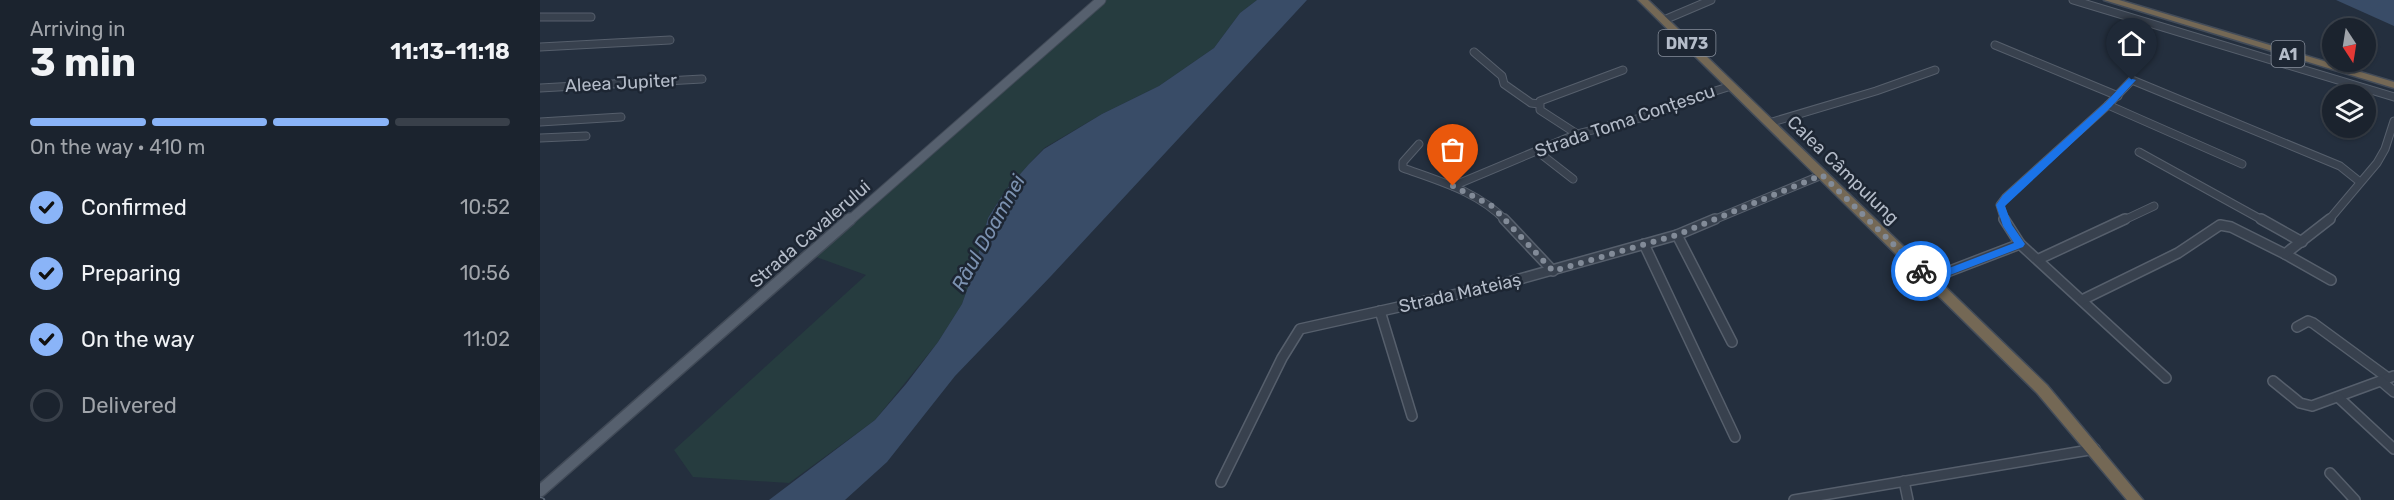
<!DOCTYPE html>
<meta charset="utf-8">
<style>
:root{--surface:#1b232e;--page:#242b36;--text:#f1f3f6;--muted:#a0a4aa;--line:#39404a;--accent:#8ab4f8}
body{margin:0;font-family:Rubik,sans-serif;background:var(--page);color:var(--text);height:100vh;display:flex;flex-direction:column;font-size:22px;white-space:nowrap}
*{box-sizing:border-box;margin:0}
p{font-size:20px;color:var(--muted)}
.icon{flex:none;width:33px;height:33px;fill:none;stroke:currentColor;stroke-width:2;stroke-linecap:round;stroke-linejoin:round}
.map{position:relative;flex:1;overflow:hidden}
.side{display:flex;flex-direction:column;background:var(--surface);width:540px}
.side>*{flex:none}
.needle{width:39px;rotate:168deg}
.controls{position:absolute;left:1782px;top:18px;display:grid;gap:12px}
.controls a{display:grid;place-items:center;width:54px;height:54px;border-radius:50%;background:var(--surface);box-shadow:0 2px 4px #0004,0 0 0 2px var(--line);font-size:30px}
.pin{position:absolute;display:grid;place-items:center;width:51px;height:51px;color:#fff;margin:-62px -26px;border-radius:50% 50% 50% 0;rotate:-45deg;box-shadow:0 0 6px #0007}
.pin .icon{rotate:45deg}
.courier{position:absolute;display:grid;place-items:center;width:60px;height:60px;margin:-30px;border:4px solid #1a73e8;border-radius:50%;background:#fff;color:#222;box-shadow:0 2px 8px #0007}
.head em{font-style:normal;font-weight:700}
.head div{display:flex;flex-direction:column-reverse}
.head{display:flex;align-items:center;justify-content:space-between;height:102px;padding:0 30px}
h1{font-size:39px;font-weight:700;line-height:45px}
.bar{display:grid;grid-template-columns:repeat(4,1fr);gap:9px 6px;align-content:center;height:72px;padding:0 30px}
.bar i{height:8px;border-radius:4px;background:var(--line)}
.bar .selected{background:var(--accent)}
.bar p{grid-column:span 4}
ol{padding:0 30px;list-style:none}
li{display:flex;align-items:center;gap:18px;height:66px}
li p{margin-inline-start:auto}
li .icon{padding:6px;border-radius:50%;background:var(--accent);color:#111;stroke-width:4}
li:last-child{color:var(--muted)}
li i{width:33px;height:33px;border:3px solid var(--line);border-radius:50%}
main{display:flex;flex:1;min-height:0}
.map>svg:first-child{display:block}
</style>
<main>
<section class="side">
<div class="head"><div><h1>3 min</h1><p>Arriving in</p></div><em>11:13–11:18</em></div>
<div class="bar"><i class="selected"></i><i class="selected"></i><i class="selected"></i><i></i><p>On the way · 410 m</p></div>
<ol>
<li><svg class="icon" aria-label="check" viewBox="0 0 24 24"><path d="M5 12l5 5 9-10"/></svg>Confirmed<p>10:52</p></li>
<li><svg class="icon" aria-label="check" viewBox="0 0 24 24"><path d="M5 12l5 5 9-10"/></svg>Preparing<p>10:56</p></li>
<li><svg class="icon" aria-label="check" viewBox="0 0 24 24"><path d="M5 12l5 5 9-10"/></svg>On the way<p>11:02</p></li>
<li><i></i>Delivered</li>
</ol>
</section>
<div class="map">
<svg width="1854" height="500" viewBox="0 0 1854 500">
<rect width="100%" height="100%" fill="#242f3e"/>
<path fill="#263c3f" d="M556,0h161l-17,13 -26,35 -55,38 -57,28 -58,34 -15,16 -24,27 -17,27 -15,55 -11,31 -24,38 -63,78 -86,63 -96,-6 -19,-27 192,-175 -58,-21 36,-35z"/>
<g fill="#394c67">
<path d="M717,0h50l-256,276 -96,100 -68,86 -42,38h-76l106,-80 31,-36 32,-42 24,-38 11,-31 15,-55 17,-27 24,-27 15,-15 58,-35 57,-28 55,-38 26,-35z"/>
<path d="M1796,0h58v26z"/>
</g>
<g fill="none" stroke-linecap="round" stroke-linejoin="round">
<defs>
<g id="minor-far1">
<path d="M1533,0l321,97"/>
<path d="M0,17h51"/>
<path d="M1124,20l47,-20"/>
<path d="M1455,45l123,51"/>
<path d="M0,47l130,-7"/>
<path d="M934,52l28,24 2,8 27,19 8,1"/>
<path d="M0,88l162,-9"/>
<path d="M1568,105l134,59"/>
<path d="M0,122l81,-5"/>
<path d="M1229,123l107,-32 59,-21"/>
<path d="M1037,134l-37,-24v-9l83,-31"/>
<path d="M0,138l46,-2"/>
<path d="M879,144l-16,18v6c36,13 76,24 103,53"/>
<path d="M997,151l36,28"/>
<path d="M1599,152l125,69"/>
<path d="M913,186l124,-52 75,-19 38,-16 41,-13"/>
<path d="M1171,221l111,-46"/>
<path d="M1465,221l-5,-16 6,-8 102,-92 24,-25 208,86 20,16"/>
<path d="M1582,221l32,-15"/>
<path d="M1788,221l49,-58 8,-14 9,-28"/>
</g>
<g id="minor">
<path d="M964,219l49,52"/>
<path d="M1464,219l16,25 146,134"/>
<path d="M1721,219l41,23"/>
<path d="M1137,235l55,107"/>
<path d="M1104,244l91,193"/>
<path d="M1745,254l46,26"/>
<path d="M1499,259l86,-40"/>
<path d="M1389,279l91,-35"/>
<path d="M1542,300l96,-47 42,-28 11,2 54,27 45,-35"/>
<path d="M840,311l32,105"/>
<path d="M1757,327l11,-6 5,2 75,55"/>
<path d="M1733,381l27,22 12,3 82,-30"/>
<path d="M1841,381l13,11"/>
<path d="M1798,397l56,52"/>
<path d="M1790,473l25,27"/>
<path d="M1364,481l4,19"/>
<path d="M681,482l61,-124 18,-29 202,-45 175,-49 38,-16"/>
<path d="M1254,500l301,-51"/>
</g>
<path id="major-far1" d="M309,221l252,-221"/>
<path id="major" d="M0,491l310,-272"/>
<g id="highway">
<path d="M1098,0h10l399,385 96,115h-16l-90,-107z"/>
<path d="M1564,0h15l275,82v6z"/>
</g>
</defs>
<use href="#minor-far1" stroke="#565f6c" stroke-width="9"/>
<use href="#minor" stroke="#565f6c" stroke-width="12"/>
<use href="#major-far1" stroke="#414a57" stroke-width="11"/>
<use href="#major" stroke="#414a57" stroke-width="14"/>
<use href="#highway" stroke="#434c59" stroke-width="3"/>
<use href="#minor-far1" stroke="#38414e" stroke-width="7"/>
<use href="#minor" stroke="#38414e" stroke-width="9"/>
<use href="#major-far1" stroke="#56606e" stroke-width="9"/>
<use href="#major" stroke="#56606e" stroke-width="11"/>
<use href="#highway" fill="#746855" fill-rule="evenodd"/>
<defs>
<path id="rail" d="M0,499l3,1"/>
</defs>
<use href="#rail" stroke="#5a6575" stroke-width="4.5"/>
<use href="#rail" stroke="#1d2633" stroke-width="2" stroke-dasharray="6" stroke-linecap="butt"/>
</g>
<path fill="#1a73e8" d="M1589,78l7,2 -25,27 -106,99 7,19 13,19 -2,3 -94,36 -11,-9v-5h7l6,6 83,-32 -11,-17 -7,-21 7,-10 102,-92z"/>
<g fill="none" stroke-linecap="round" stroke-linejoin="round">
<path stroke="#828b98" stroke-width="6" stroke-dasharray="0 10.8" d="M913,186l39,20 61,65 124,-36 145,-60 99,96"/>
</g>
<g text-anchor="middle" stroke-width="5" stroke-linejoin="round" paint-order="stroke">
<g fill="#1d2633" stroke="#878f9c" stroke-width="1.5">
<rect x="1118.5" y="30" width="57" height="26" rx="4.5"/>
<rect x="1731.5" y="41" width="33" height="26" rx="4.5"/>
</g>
<g font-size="16" font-weight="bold" fill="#b4bcc9">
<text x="1147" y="49">DN73</text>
<text x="1748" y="60">A1</text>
</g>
<g font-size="18" fill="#b4bcc9" stroke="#1d2633">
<text transform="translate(81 83) rotate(-3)" y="6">Aleea Jupiter</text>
<text transform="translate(1085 121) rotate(-19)" y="6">Strada Toma Conțescu</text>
<text transform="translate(1303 170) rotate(44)" y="6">Calea Câmpulung</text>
<text transform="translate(270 234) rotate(-41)" y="6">Strada Cavalerului</text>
<text transform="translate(920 293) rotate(-13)" y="6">Strada Mateiaș</text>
</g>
<g font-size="20" font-style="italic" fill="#7c92b1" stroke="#1d2633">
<text transform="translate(448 233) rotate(-61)" y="7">Râul Doamnei</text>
</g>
</g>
</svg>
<div class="controls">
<a><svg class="needle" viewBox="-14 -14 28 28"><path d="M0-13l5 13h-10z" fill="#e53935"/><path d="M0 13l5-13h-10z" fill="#a0a4aa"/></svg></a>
<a><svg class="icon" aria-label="layers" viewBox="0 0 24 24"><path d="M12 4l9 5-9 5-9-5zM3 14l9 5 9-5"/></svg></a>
</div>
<div class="pin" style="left:913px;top:186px;background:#ea580c"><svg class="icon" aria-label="bag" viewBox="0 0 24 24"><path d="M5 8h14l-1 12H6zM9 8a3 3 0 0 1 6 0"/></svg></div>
<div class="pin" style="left:1592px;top:80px;background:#1f2937"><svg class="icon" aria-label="home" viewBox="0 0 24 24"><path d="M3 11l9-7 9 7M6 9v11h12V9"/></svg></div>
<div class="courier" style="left:1381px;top:271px"><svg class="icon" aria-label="bike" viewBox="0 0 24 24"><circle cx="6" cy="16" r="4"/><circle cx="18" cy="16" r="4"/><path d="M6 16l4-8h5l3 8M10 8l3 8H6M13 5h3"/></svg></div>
</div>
</main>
